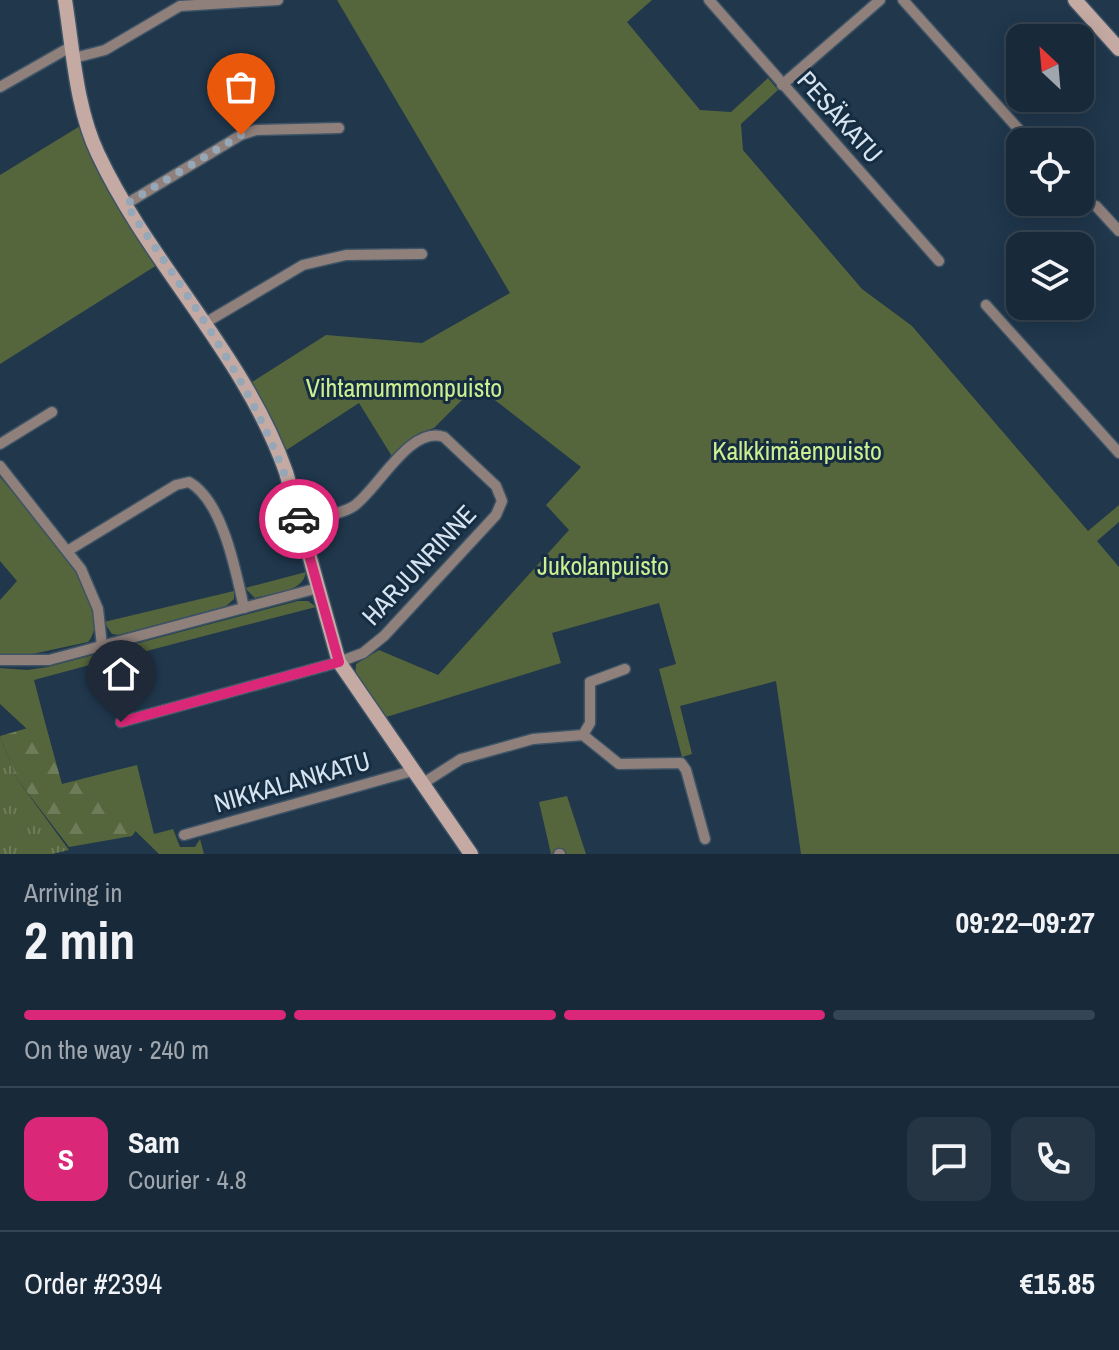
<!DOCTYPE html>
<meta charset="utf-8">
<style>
:root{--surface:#182939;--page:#253544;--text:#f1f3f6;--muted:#9fa6ae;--line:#364553;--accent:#db2777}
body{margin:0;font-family:"Archivo Narrow",sans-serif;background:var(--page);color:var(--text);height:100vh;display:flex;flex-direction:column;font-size:30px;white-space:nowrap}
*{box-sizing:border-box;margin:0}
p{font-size:26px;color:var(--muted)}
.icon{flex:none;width:44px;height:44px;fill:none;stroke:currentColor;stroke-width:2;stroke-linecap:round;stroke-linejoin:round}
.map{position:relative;height:854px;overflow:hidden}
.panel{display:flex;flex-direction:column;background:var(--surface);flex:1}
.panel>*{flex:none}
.needle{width:52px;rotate:334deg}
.tools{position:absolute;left:1006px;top:24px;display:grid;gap:16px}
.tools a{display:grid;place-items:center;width:88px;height:88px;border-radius:16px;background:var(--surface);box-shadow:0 4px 20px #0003,0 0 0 2px var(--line);font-size:40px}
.pin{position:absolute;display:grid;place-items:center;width:68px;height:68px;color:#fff;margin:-82px -34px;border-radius:50% 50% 50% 0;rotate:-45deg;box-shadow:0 0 8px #0007}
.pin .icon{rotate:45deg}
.courier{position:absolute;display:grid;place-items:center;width:80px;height:80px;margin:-40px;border:6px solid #db2777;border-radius:50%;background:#fff;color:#222;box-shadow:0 2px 10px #0007}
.head em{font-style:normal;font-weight:700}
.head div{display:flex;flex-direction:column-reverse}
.head{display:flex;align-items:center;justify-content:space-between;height:136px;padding:0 24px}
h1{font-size:52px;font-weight:700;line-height:60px}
.bar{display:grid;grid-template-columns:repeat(4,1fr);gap:12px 8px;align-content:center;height:96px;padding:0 24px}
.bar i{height:10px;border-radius:6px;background:var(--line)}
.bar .current{background:var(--accent)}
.bar p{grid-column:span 4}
.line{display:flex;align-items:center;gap:20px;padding:0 24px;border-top:2px solid var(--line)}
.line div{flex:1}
.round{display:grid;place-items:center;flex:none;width:84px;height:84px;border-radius:16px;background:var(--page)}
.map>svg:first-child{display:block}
</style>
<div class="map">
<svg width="1119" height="854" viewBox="0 0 1119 854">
<defs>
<pattern id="grass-tufts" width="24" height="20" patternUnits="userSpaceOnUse" patternTransform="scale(2)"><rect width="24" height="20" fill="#56663c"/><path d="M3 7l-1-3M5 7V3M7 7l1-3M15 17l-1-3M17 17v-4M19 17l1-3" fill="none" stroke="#6e7c59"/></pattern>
<pattern id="forest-firs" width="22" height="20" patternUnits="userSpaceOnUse" patternTransform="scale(2)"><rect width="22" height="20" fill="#56663c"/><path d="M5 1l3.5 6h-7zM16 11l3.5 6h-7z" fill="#6e7c59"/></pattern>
</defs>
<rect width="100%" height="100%" fill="#20374c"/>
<path fill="url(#grass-tufts)" d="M0,736l17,43 52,71 -17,4h-52z"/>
<path fill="url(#forest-firs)" d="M45,723l17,61 64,-16 11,61 -5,7 -63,11 -52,-68 -17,-43z"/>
<g fill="#56663c">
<path d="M337,0h315l-25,22 73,88 31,2 37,-34 10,12 -37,34 2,26 119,139 50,37 176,205 31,-26v17l-22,19 22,26v287h-318l-25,-173 -96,25 12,48 -10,3 -23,-88 17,-5 -17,-61 -107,30 9,30 -178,55 -28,-40 1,-14 23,-14 59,25 131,-145 -23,-25 35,-38 -94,-73 -22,3 -31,31 -15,5 -26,25 -34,-55 -74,48 -36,-67 77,-49 96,8 88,-50z"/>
<path d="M80,126c16,51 47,95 77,139l-157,99v-189z"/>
<path d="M0,477c24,29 121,127 88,165l-65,14 -23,-2v-54l17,-19 -17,-20z"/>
<path d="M306,572c-3,21 -34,21 -51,26l-10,-10z"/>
<path d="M234,591v8l-8,7 -107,29 -7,-1 -8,-12z"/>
<path d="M298,601h10l8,6 -204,53 9,38 -14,3 -10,-38 -63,17 19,73 -53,-49v-36l27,2 21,-3z"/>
<path d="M137,765l17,69 19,-5 7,18h15l5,-8 4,15h-45l-77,-75z"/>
<path d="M567,796l19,58h-35l-12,-52z"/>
</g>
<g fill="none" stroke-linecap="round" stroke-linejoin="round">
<defs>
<g id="street">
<path d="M709,0l230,261"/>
<path d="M903,0l127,142"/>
<path d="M74,58l31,-8 75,-44 98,-6"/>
<path d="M782,85l98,-85"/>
<path d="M0,87l72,-41"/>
<path d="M126,204l115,-69 15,-5 83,-2"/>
<path d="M1096,206l23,25"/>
<path d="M986,305l133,148"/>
<path d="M205,323l98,-58 43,-10 76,-1"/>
<path d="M0,444l52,-32"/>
<path d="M0,466l81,103 17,40 4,37"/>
<path d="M69,550l107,-65 13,-3c34,19 47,90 55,126"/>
<path d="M0,660h49l269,-72"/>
<path d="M121,722l218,-60 24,-9 21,-17 112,-121 6,-14 -6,-15 -52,-49c-34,-12 -65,51 -90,69 -14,9 -37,11 -54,16"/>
<path d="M583,735l7,-12v-41l35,-13"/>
<path d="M422,784l39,-25 72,-20 50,-4 36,29 62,-1 5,7 19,69"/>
<path d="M184,835l228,-64"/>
<path d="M559,854h1"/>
</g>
<g id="secondary">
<path d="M65,0c8,50 11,108 33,154 52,111 147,201 188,318l53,190 132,192"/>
<path d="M1075,0l44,49"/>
</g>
</defs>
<use href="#street" stroke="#3d5366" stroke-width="13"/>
<use href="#secondary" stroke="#3d5366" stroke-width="17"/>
<use href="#street" stroke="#90807b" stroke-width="10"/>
<use href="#secondary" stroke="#c4aaa3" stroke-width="14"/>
</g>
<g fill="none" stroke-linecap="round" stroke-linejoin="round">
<path stroke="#96a7b7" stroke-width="8" stroke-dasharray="0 14.4" d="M241,135l-115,69c66,100 141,198 173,315"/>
<path stroke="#db2777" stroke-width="10" d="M121,722l218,-60 -40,-143"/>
</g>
<g text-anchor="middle" stroke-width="6" stroke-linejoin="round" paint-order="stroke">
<g font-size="26" fill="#d6e4f1" stroke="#162d41">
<text transform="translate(840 117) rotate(48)" y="9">PESÄKATU</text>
<text transform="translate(419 565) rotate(-47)" y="9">HARJUNRINNE</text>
<text transform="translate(292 782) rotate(-16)" y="9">NIKKALANKATU</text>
</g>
<g font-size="26" fill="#cbef91" stroke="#162d41">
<text x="404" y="397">Vihtamummonpuisto</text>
<text x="797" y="460">Kalkkimäenpuisto</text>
<text x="603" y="575">Jukolanpuisto</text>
</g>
</g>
</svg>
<div class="tools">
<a><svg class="needle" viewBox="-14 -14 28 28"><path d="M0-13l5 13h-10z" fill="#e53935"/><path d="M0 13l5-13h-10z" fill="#9fa6ae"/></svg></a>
<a><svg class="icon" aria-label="locate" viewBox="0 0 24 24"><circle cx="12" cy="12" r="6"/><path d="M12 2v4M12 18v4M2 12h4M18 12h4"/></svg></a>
<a><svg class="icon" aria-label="layers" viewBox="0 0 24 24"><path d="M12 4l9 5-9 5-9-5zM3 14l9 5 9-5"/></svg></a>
</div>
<div class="pin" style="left:241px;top:135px;background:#ea580c"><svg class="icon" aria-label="bag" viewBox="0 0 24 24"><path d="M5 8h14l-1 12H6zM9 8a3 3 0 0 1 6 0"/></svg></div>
<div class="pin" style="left:121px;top:722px;background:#1f2937"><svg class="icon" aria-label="home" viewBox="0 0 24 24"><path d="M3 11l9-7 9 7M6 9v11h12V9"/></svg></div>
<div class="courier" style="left:299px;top:519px"><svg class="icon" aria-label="car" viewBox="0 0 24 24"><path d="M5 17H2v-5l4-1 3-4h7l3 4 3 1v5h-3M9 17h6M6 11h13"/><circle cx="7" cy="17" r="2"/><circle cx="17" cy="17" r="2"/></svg></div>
</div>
<section class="panel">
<div class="head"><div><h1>2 min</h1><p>Arriving in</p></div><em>09:22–09:27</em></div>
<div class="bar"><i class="current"></i><i class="current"></i><i class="current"></i><i></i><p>On the way · 240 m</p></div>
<div class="line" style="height:144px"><b class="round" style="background:var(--accent);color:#fff">S</b><div><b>Sam</b><p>Courier · 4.8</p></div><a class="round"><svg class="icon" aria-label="chat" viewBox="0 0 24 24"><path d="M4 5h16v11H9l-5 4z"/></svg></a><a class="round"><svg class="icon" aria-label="phone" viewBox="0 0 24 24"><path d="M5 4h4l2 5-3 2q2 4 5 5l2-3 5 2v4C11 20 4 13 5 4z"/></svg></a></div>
<div class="line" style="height:104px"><div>Order #2394</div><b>€15.85</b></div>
</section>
